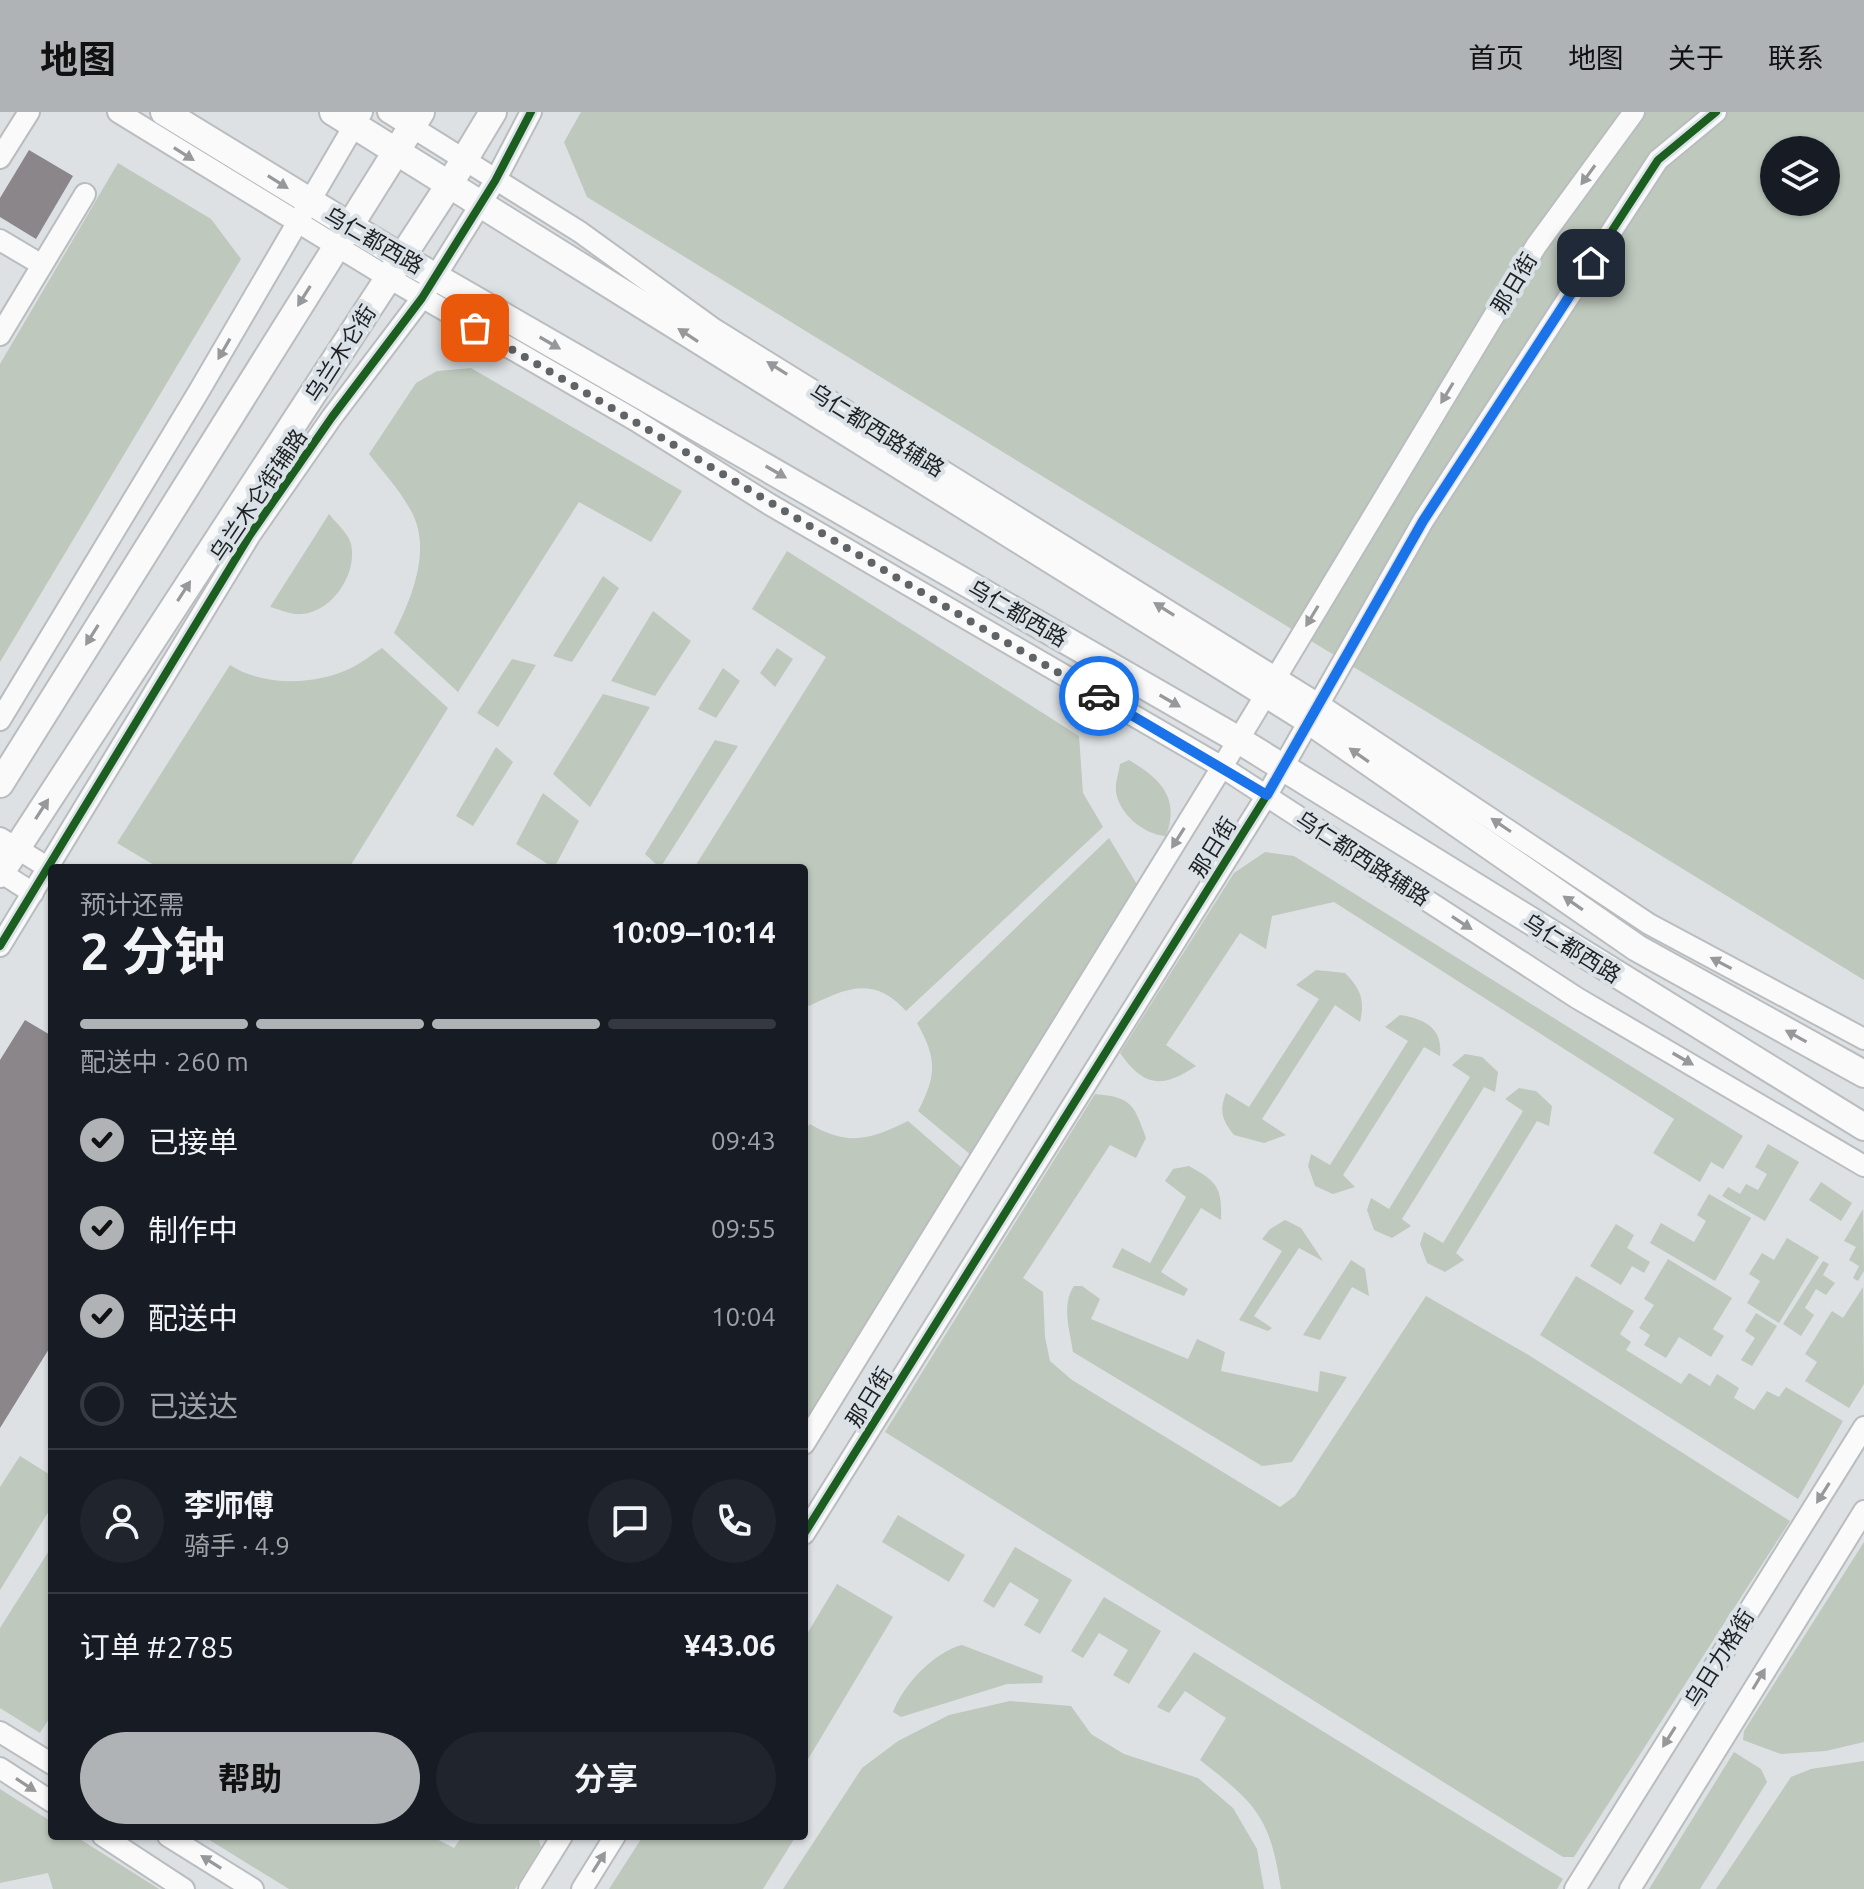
<!DOCTYPE html>
<html lang="zh">
<meta charset="utf-8">
<style>
:root{--surface:#171b24;--page:#20242c;--text:#f1f3f6;--muted:#9ea1a6;--line:#363941;--accent:#b0b3b6}
body{margin:0;font-family:Ubuntu,"Noto Sans SC",sans-serif;background:var(--page);color:var(--text);height:100vh;display:flex;flex-direction:column;font-size:30px;white-space:nowrap}
*{box-sizing:border-box;margin:0}
p{font-size:26px;color:var(--muted)}
.icon{flex:none;width:44px;height:44px;fill:none;stroke:currentColor;stroke-width:2;stroke-linecap:round;stroke-linejoin:round}
.map{position:relative;flex:1;overflow:hidden}
.panel{position:absolute;left:48px;top:752px;width:760px;height:976px;display:flex;flex-direction:column;background:var(--surface);border-radius:8px;box-shadow:0 2px 6px #0004}
.panel>*{flex:none}
.controls{position:absolute;left:1760px;top:24px;display:grid;gap:16px}
.controls a{display:grid;place-items:center;width:80px;height:80px;border-radius:50%;background:var(--surface);box-shadow:0 2px 6px #0004;font-size:40px}
.pin{position:absolute;display:grid;place-items:center;width:68px;height:68px;color:#fff;margin:-34px;border-radius:16px;box-shadow:0 4px 12px #0006}
.courier{position:absolute;display:grid;place-items:center;width:80px;height:80px;margin:-40px;border:6px solid #1a73e8;border-radius:50%;background:#fff;color:#222;box-shadow:0 2px 10px #0007}
.overview em{font-style:normal;font-weight:700}
.overview div{display:flex;flex-direction:column-reverse}
.overview{display:flex;align-items:center;justify-content:space-between;height:136px;padding:0 32px}
h1{font-size:52px;font-weight:700;line-height:60px}
.bar{display:grid;grid-template-columns:repeat(4,1fr);gap:12px 8px;align-content:center;height:96px;padding:0 32px}
.bar i{height:10px;border-radius:6px;background:var(--line)}
.bar .current{background:var(--accent)}
.bar p{grid-column:span 4}
.line{display:flex;align-items:center;gap:20px;padding:0 32px;border-top:2px solid var(--line)}
.line div{flex:1}
.round{display:grid;place-items:center;flex:none;width:84px;height:84px;border-radius:42px;background:var(--page)}
ol{padding:0 32px;list-style:none}
li{display:flex;align-items:center;gap:24px;height:88px}
li p{margin-inline-start:auto}
li .icon{padding:8px;border-radius:50%;background:var(--accent);color:#111;stroke-width:4}
li:last-child{color:var(--muted)}
li i{width:44px;height:44px;border:4px solid var(--line);border-radius:50%}
.button{display:flex;gap:16px;margin-top:auto;padding:16px 32px}
.button a{flex:1;height:92px;border-radius:48px;background:var(--accent);color:#111;font-size:32px;font-weight:700;line-height:92px;text-align:center}
.button a+a{background:var(--page);color:var(--text)}
header{display:flex;align-items:center;gap:48px;box-sizing:border-box;height:112px;padding:0 40px;background:var(--accent);color:#111}
header strong{font-size:38px}
nav{display:flex;gap:44px;margin-inline-start:auto;font-size:28px}
.map>svg:first-child{display:block}
</style>
<header>
<strong>地图</strong>
<nav><a>首页</a><a>地图</a><a>关于</a><a>联系</a></nav>
</header>
<div class="map">
<svg width="1864" height="1777" viewBox="0 0 1864 1777">
<rect width="100%" height="100%" fill="#dde1e4"/>
<g fill="#bec8bc" fill-rule="evenodd">
<path d="M581,0h1283v868l-1277,-783 -23,-55zM1774,38h52v52h-52z"/>
<path d="M118,51l93,56 30,40 -241,403v-298z"/>
<path d="M471,256l211,123 -31,51 -72,-40 -121,190 -64,-59c18,-35 39,-86 16,-124 -11,-20 -27,-37 -41,-55l47,-71 21,-12z"/>
<path d="M329,402c6,8 20,20 22,30 7,32 -22,73 -56,70 -8,-1 -17,-5 -25,-7z"/>
<path d="M787,439l292,185 4,57 20,34 -197,184c-32,-36 -60,-23 -97,-5l-5,-5v-133h-110l132,-211 -74,-48z"/>
<path d="M603,464l16,12 -47,74 -19,-6z"/>
<path d="M653,499l38,30 -36,55 -44,-15z"/>
<path d="M382,536l66,60 -99,160h-190l-42,-25 113,-178c32,21 85,21 121,3 11,-5 21,-14 31,-20z"/>
<path d="M777,536l16,11 -18,28 -15,-14z"/>
<path d="M512,547l24,6 -38,62 -21,-14z"/>
<path d="M723,556l17,13 -24,37 -18,-9z"/>
<path d="M603,582l47,13 -60,100 -37,-33z"/>
<path d="M715,628l23,6 -78,122 -15,-14z"/>
<path d="M496,635l17,15 -40,64 -17,-10z"/>
<path d="M1129,648c32,19 51,38 37,76 -22,-1 -48,-23 -50,-45 -1,-8 3,-19 4,-27z"/>
<path d="M543,681l36,28 -25,47 -38,-24z"/>
<path d="M1109,726l29,48 -167,269 -53,-44c19,-36 19,-53 -1,-88z"/>
<path d="M1265,740l29,4 449,280 -20,33 -12,-7 -11,20 -47,-29 21,-34 -340,-217 -62,14 -6,33 -26,-16 -74,112 30,21c-34,23 -52,21 -76,-13l114,-180z"/>
<path d="M1316,858l29,3c16,16 20,27 15,49l-25,-17 -73,114 24,16 -22,8 -30,-8c-12,-15 -15,-24 -8,-42l23,14 70,-108 -23,-14z"/>
<path d="M1400,903c26,4 43,14 40,41l-16,-9 -81,128 12,12 -22,7 -18,-8 -7,-20 3,-12 19,11 78,-124 -23,-14z"/>
<path d="M1465,942l17,3 16,15 -3,20 -11,-5 -82,132 9,7 -19,12 -18,-8 -7,-20 4,-12 18,11 81,-132 -18,-12z"/>
<path d="M1519,976l17,3 16,15 -3,20 -12,-5 -81,132 8,7 -19,12 -18,-9 -7,-19 4,-12 19,11 80,-132 -18,-12z"/>
<path d="M1095,982c37,3 39,11 51,44l-10,20 -26,-13 -87,133 20,14 2,45 5,24 22,19 208,127 15,-11 131,-200 101,58 263,167 -216,336h-11l-678,-425z"/>
<path d="M908,1009l54,47 -158,257v-295l6,-6c38,23 61,15 98,-3z"/>
<path d="M1768,1032l31,18 -34,59 -43,-25 6,-9 12,7 6,-10 12,6 9,-16 -12,-7z"/>
<path d="M1189,1054c29,16 33,22 32,54l-20,-12 -40,64 27,17 -4,7 -72,-29 10,-19 28,15 36,-66 -21,-16 8,-12z"/>
<path d="M1821,1070l31,21 -11,18 -32,-21z"/>
<path d="M1709,1082l42,24 -36,63 -65,-38 11,-20 33,19 12,-21 -9,-6z"/>
<path d="M1863,1097l1,62 -6,10 -5,-3 6,-12 -10,-6 7,-13 -12,-6z"/>
<path d="M1285,1108l16,8 22,33 -24,-13 -45,68 18,12 -4,3 -29,-11 43,-69 -20,-12 8,-10z"/>
<path d="M1616,1112l18,11 -7,13 23,14 -6,11 -12,-7 -11,19 -31,-19z"/>
<path d="M1787,1126l32,19 -40,66 -32,-20 13,-22 -11,-7 13,-21 12,7z"/>
<path d="M1668,1147l64,39 -19,31 11,7 -13,21 -32,-20 -13,21 -22,-13 6,-10 -11,-7 15,-23 -10,-6z"/>
<path d="M1351,1148l14,9 4,27 -17,-9 -32,53 -17,-5z"/>
<path d="M1823,1149l6,3 -6,11 12,8 -9,12 -10,-6 -11,19 9,7 -13,21 -18,-12z"/>
<path d="M1576,1164l58,35 -14,23 11,8 -5,8 55,34 8,-11 21,13 7,-12 22,14 -5,10 20,12 13,-19 12,6 7,-10 57,34 -45,78 -258,-164z"/>
<path d="M1074,1174h8l18,13 -9,20 97,40 9,-20 28,13 -4,19 97,21 2,-21 27,6 -55,85 -30,4 -189,-114c-3,-21 -12,-47 1,-66z"/>
<path d="M1863,1175l1,97 -15,24 -44,-27 12,-19 -12,-8 27,-43 11,7z"/>
<path d="M1756,1201l21,13 -25,40 -11,-6 14,-22 -10,-7z"/>
<path d="M20,1344l32,20v30l-52,84v-103z"/>
<path d="M898,1403l67,40 -16,27 -67,-40z"/>
<path d="M1864,1430v200l-38,9 -45,3 -38,-14 1,-9z"/>
<path d="M52,1434v168l-12,19 -40,-25v-80z"/>
<path d="M1015,1435l57,33 -32,54 -16,-9 15,-25 -29,-18 -16,26 -11,-7z"/>
<path d="M837,1472l56,33 -86,144 -3,-1v-121z"/>
<path d="M1104,1485l57,34 -32,53 -16,-9 15,-25 -29,-17 -16,25 -12,-7z"/>
<path d="M962,1533l81,31 -1,7 -35,1 -106,33 -8,-5c10,-27 41,-60 69,-67z"/>
<path d="M1194,1540l369,227 -6,10h-276c-11,-73 -25,-85 -81,-129l26,-42 -41,-27 -16,22 -12,-6z"/>
<path d="M1010,1589l61,5 20,28 33,20 74,24 35,30 24,41 7,40h-481l79,-121 36,-27 51,-26z"/>
<path d="M1734,1640l27,17 6,13 -67,107h-51z"/>
<path d="M1864,1649v128h-148l75,-112 20,-8z"/>
<path d="M0,1677l52,33v14h23l84,53h-106l-5,-16 -48,10z"/>
<path d="M203,1724h228l23,12 8,-12h76l3,11 -26,42h-226z"/>
<path d="M643,1724h153l-33,53h-154z"/>
</g>
<g fill="#8a868a">
<path d="M29,38l44,26 -37,63 -36,-22v-19z"/>
<path d="M25,908l27,16v308l-52,84v-368z"/>
</g>
<g fill="none" stroke-linecap="round" stroke-linejoin="round">
<defs>
<g id="minor">
<path d="M118,0l271,166 246,142 134,84 453,263 355,231 287,168"/>
<path d="M388,0l192,120 134,97 606,376 329,219 215,115"/>
<path d="M0,46l29,-46"/>
<path d="M0,128l42,25"/>
<path d="M0,223l85,-141"/>
<path d="M0,608l199,-329 163,-279"/>
<path d="M0,726l47,29"/>
<path d="M0,760l33,21"/>
<path d="M0,834l250,-411 82,-118 90,-119 73,-117 36,-69"/>
<path d="M804,1332l418,-677 314,-521 98,-134"/>
<path d="M804,1422l463,-739 156,-274 235,-361 58,-48"/>
<path d="M0,1620l52,32"/>
<path d="M0,1656l52,34"/>
<path d="M103,1724l81,53"/>
<path d="M168,1724l85,53"/>
<path d="M529,1777l33,-53"/>
<path d="M582,1777l33,-53"/>
<path d="M1575,1777l289,-462"/>
<path d="M1630,1777l234,-378"/>
</g>
<g id="major">
<path d="M164,0l237,145 836,482 627,388"/>
<path d="M333,0l975,608 329,228 227,126"/>
<path d="M0,672l421,-672"/>
<path d="M0,762l449,-689 44,-73"/>
</g>
</defs>
<use href="#minor" stroke="#babdbf" stroke-width="24"/>
<use href="#major" stroke="#babdbf" stroke-width="30"/>
<use href="#minor" stroke="#fafafb" stroke-width="20"/>
<use href="#major" stroke="#fafafb" stroke-width="26"/>
<defs>
<g id="cycleway">
<path d="M0,834l250,-411 82,-118 90,-119 73,-117 36,-69"/>
<path d="M804,1422l463,-739 156,-274 235,-361 58,-48"/>
</g>
</defs>
<use href="#cycleway" stroke="#dae1e7" stroke-width="13"/>
<use href="#cycleway" stroke="#1b5e20" stroke-width="8"/>
</g>
<defs><path id="oneway-solid" d="M-6-.8H1V-3.2L6.5 0L1 3.2V.8H-6Z" transform="scale(2)"/></defs>
<g fill="#97989a">
<use href="#oneway-solid" transform="translate(184 42) rotate(32)"/>
<use href="#oneway-solid" transform="translate(1588 63) rotate(126)"/>
<use href="#oneway-solid" transform="translate(278 70) rotate(32)"/>
<use href="#oneway-solid" transform="translate(304 184) rotate(122)"/>
<use href="#oneway-solid" transform="translate(688 223) rotate(-147)"/>
<use href="#oneway-solid" transform="translate(550 231) rotate(30)"/>
<use href="#oneway-solid" transform="translate(224 237) rotate(120)"/>
<use href="#oneway-solid" transform="translate(777 256) rotate(-148)"/>
<use href="#oneway-solid" transform="translate(1447 281) rotate(121)"/>
<use href="#oneway-solid" transform="translate(776 360) rotate(30)"/>
<use href="#oneway-solid" transform="translate(184 479) rotate(-57)"/>
<use href="#oneway-solid" transform="translate(1164 497) rotate(-148)"/>
<use href="#oneway-solid" transform="translate(1312 504) rotate(121)"/>
<use href="#oneway-solid" transform="translate(92 523) rotate(122)"/>
<use href="#oneway-solid" transform="translate(1170 589) rotate(30)"/>
<use href="#oneway-solid" transform="translate(1359 643) rotate(-145)"/>
<use href="#oneway-solid" transform="translate(42 697) rotate(-57)"/>
<use href="#oneway-solid" transform="translate(1501 713) rotate(-146)"/>
<use href="#oneway-solid" transform="translate(1178 726) rotate(122)"/>
<use href="#oneway-solid" transform="translate(1573 791) rotate(-145)"/>
<use href="#oneway-solid" transform="translate(1462 811) rotate(33)"/>
<use href="#oneway-solid" transform="translate(1721 851) rotate(-152)"/>
<use href="#oneway-solid" transform="translate(1796 924) rotate(-151)"/>
<use href="#oneway-solid" transform="translate(1683 947) rotate(30)"/>
<use href="#oneway-solid" transform="translate(1823 1381) rotate(122)"/>
<use href="#oneway-solid" transform="translate(1759 1567) rotate(-59)"/>
<use href="#oneway-solid" transform="translate(1669 1625) rotate(122)"/>
<use href="#oneway-solid" transform="translate(26 1673) rotate(33)"/>
<use href="#oneway-solid" transform="translate(211 1750) rotate(-148)"/>
<use href="#oneway-solid" transform="translate(599 1750) rotate(-58)"/>
</g>
<g fill="none" stroke-linecap="round" stroke-linejoin="round">
<path stroke="#616467" stroke-width="8" stroke-dasharray="0 14.4" d="M475,216c209,121 415,248 624,368"/>
<path stroke="#1a73e8" stroke-width="10" d="M1099,584l168,99 156,-274 168,-258"/>
</g>
<g text-anchor="middle" stroke-width="8" stroke-linejoin="round" paint-order="stroke">
<g font-size="22" fill="#1e2123" stroke="#dae1e7">
<text transform="translate(374 128) rotate(30)" y="8">乌仁都西路</text>
<text transform="translate(1514 171) rotate(-59)" y="8">那日街</text>
<text transform="translate(340 241) rotate(-57)" y="8">乌兰木仑街</text>
<text transform="translate(877 318) rotate(32)" y="8">乌仁都西路辅路</text>
<text transform="translate(258 383) rotate(-56)" y="8">乌兰木仑街辅路</text>
<text transform="translate(1018 501) rotate(30)" y="8">乌仁都西路</text>
<text transform="translate(1213 735) rotate(-58)" y="8">那日街</text>
<text transform="translate(1363 746) rotate(33)" y="8">乌仁都西路辅路</text>
<text transform="translate(1572 836) rotate(32)" y="8">乌仁都西路</text>
<text transform="translate(869 1285) rotate(-58)" y="8">那日街</text>
<text transform="translate(1719 1546) rotate(-58)" y="8">乌日力格街</text>
</g>
</g>
</svg>
<div class="controls">
<a><svg class="icon" aria-label="layers" viewBox="0 0 24 24"><path d="M12 4l9 5-9 5-9-5zM3 14l9 5 9-5"/></svg></a>
</div>
<div class="pin" style="left:475px;top:216px;background:#ea580c"><svg class="icon" aria-label="bag" viewBox="0 0 24 24"><path d="M5 8h14l-1 12H6zM9 8a3 3 0 0 1 6 0"/></svg></div>
<div class="pin" style="left:1591px;top:151px;background:#1f2937"><svg class="icon" aria-label="home" viewBox="0 0 24 24"><path d="M3 11l9-7 9 7M6 9v11h12V9"/></svg></div>
<div class="courier" style="left:1099px;top:584px"><svg class="icon" aria-label="car" viewBox="0 0 24 24"><path d="M5 17H2v-5l4-1 3-4h7l3 4 3 1v5h-3M9 17h6M6 11h13"/><circle cx="7" cy="17" r="2"/><circle cx="17" cy="17" r="2"/></svg></div>
<section class="panel">
<div class="overview"><div><h1>2 分钟</h1><p>预计还需</p></div><em>10:09–10:14</em></div>
<div class="bar"><i class="current"></i><i class="current"></i><i class="current"></i><i></i><p>配送中 · 260 m</p></div>
<ol>
<li><svg class="icon" aria-label="check" viewBox="0 0 24 24"><path d="M5 12l5 5 9-10"/></svg>已接单<p>09:43</p></li>
<li><svg class="icon" aria-label="check" viewBox="0 0 24 24"><path d="M5 12l5 5 9-10"/></svg>制作中<p>09:55</p></li>
<li><svg class="icon" aria-label="check" viewBox="0 0 24 24"><path d="M5 12l5 5 9-10"/></svg>配送中<p>10:04</p></li>
<li><i></i>已送达</li>
</ol>
<div class="line" style="height:144px"><a class="round"><svg class="icon" aria-label="person" viewBox="0 0 24 24"><circle cx="12" cy="8" r="4"/><path d="M4 21q1-7 8-7t8 7"/></svg></a><div><b>李师傅</b><p>骑手 · 4.9</p></div><a class="round"><svg class="icon" aria-label="chat" viewBox="0 0 24 24"><path d="M4 5h16v11H9l-5 4z"/></svg></a><a class="round"><svg class="icon" aria-label="phone" viewBox="0 0 24 24"><path d="M5 4h4l2 5-3 2q2 4 5 5l2-3 5 2v4C11 20 4 13 5 4z"/></svg></a></div>
<div class="line" style="height:104px"><div>订单 #2785</div><b>¥43.06</b></div>
<div class="button"><a>帮助</a><a>分享</a></div>
</section>
</div>
